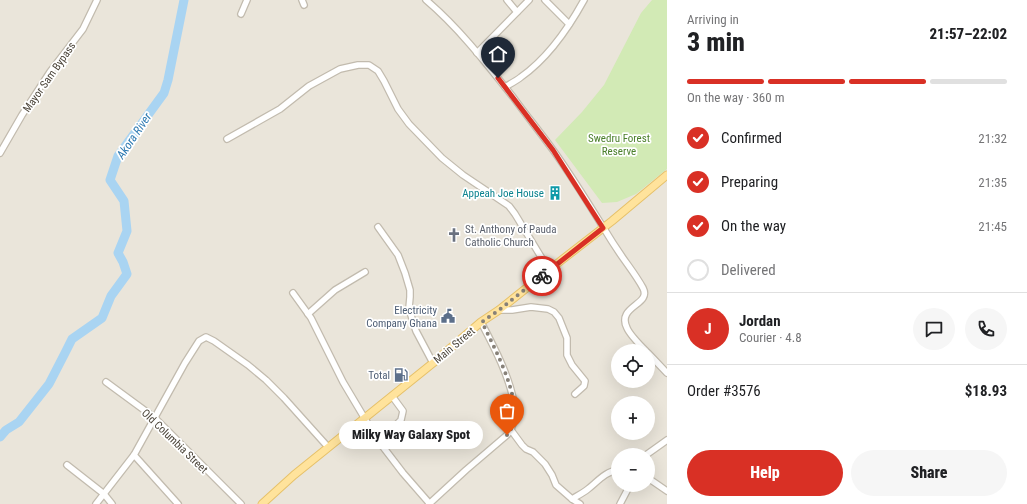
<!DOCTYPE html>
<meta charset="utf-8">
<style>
:root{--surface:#fff;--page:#f6f6f6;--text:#202124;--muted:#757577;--line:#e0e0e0;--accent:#d93025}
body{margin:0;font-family:"Roboto Condensed",sans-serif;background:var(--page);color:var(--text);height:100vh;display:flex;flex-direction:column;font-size:15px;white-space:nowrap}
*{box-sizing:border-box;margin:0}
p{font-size:13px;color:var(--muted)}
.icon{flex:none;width:22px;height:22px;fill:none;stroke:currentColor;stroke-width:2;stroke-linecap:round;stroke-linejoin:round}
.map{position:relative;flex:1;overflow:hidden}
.drawer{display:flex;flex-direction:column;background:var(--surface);width:360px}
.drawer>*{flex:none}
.tools{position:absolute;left:611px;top:344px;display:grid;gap:8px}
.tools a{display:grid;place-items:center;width:44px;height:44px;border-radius:50%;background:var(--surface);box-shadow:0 4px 16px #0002;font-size:20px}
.pin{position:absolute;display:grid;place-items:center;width:34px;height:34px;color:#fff;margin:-41px -17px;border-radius:50% 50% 50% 0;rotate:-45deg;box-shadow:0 0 4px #0007}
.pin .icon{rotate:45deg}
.courier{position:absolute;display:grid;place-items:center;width:40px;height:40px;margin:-20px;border:3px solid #d93025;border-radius:50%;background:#fff;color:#222;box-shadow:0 1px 5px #0007}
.bubble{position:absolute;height:28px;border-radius:14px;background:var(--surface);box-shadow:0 4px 16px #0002;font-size:13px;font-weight:800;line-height:28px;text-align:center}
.overview em{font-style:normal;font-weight:800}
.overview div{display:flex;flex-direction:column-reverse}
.overview{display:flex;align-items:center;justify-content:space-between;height:68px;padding:0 20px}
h1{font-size:26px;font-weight:800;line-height:30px}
.bar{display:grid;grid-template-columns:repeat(4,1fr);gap:6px 4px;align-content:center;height:48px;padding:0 20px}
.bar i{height:5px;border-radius:3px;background:var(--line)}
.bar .on{background:var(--accent)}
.bar p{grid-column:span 4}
.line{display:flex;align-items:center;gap:10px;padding:0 20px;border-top:1px solid var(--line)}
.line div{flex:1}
.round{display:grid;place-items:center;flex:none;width:42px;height:42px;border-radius:21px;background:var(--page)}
ol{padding:0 20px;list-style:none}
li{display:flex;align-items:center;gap:12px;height:44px}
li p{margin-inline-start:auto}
li .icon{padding:4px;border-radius:50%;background:var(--accent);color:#fff;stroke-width:4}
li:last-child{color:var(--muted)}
li i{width:22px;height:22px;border:2px solid var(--line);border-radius:50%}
.button{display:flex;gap:8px;margin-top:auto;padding:8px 20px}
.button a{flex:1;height:46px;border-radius:24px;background:var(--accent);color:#fff;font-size:16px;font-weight:800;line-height:46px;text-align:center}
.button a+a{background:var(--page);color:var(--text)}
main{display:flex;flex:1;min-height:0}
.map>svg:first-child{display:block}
</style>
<main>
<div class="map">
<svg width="667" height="504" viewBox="0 0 667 504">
<rect width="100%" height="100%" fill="#f6f3ec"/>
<path fill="#eae5da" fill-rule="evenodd" d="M0,0h667v504h-667zM618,351h30v30h-30zM618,403h30v30h-30zM618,455h30v30h-30z"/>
<path fill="#d2eab5" d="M652,0h15v169l-31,25 -19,8 -15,1 -47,-63 27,-28 22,-27 37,-72z"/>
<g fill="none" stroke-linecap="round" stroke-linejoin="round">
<path stroke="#a9d4f2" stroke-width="9" d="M0,437l6,-7 13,-8 30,-38 16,-31 7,-14 30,-21 9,-22 16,-22 -4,-12 -5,-9 9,-22 -3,-30 -14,-21 8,-24 46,-63 4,-13 16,-80"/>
<defs>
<g id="minor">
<path d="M302,0l2,5"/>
<path d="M426,0c33,28 60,63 87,97 13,18 27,35 40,53 18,25 34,51 50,77 6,10 13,21 20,31 7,10 14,19 20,30 9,17 -27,18 -16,40 3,7 13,17 19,23"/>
<path d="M507,0l10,12"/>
<path d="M545,0l24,24"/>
<path d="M241,14l6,-14"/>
<path d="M477,53l52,-53"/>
<path d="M505,87c5,-3 11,-6 16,-10 27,-19 47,-48 63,-77"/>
<path d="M227,139l53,-30 29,-23 31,-17 18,-4h11l9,6 6,10 14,28 11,15 33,34 21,17 46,31 6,8 34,56"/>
<path d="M0,153l22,-38 28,-43 33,-43 14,-29"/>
<path d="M378,227l20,28 7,18 5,17v7l-1,11 4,14 3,9 17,32"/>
<path d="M293,293l18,25 32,64 34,57 26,34 27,31"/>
<path d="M499,310h13l19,-3 17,2 6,3 5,6 8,20v17l5,10 13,16 -1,5 -9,8"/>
<path d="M308,314l27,-24 30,-18"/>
<path d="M648,353l19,20"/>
<path d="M106,382l49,36 86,86"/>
<path d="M511,430l11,15 4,4 7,3 12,12 7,11 4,10 16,14 8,5"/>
<path d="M377,439l19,-14 5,-5 2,-9 -11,-15"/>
<path d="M134,455l44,49"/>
<path d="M646,455l21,-15"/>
<path d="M67,465l37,29 8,10"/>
<path d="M648,478l19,13"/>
<path d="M572,499c5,-3 11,-6 16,-10 9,-7 18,-18 30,-19"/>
<path d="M96,504l38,-49 51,-92 14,-22 7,-4 8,4 34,24 18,15 18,18 44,49"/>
<path d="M429,504l37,-34 41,-35c7,-8 9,-21 7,-32 -5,-28 -20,-56 -33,-81"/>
<path d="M620,504l10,-19"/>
</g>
<path id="major" d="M262,504l32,-29 139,-112 48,-41 18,-12 64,-51 49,-38 55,-46"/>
</defs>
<use href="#minor" stroke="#c2bbae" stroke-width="8"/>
<use href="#major" stroke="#e6c16a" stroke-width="9"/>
<use href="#minor" stroke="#fff" stroke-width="5.5"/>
<use href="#major" stroke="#ffe39c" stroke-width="7"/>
</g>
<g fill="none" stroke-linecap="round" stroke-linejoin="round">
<path stroke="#878178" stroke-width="4" stroke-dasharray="0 7.2" d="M507,435c7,-8 9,-21 7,-32 -5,-28 -20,-56 -32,-81l17,-12 43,-34"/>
<path stroke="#d93025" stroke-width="5" d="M498,78l55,72 50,78 -61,48"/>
</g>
<defs>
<symbol id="building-bare" viewBox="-9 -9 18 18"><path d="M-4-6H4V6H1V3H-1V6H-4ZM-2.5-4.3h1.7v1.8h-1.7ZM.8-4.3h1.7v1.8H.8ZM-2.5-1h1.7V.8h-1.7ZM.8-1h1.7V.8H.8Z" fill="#0f9aa8" stroke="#fff" stroke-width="2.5" paint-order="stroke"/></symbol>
<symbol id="church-bare" viewBox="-9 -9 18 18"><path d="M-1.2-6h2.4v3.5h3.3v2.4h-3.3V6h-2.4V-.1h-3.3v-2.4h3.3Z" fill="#6b7280" stroke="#fff" stroke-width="2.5" paint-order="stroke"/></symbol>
<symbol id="civic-bare" viewBox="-9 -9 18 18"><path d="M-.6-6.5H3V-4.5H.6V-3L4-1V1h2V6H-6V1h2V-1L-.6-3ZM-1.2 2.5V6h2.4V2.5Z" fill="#5c6f8a" stroke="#fff" stroke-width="2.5" paint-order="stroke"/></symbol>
<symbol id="fuel-bare" viewBox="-9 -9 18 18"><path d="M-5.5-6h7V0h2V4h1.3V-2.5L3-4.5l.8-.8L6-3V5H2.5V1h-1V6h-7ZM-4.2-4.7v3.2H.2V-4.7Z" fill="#5c6f8a" stroke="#fff" stroke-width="2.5" paint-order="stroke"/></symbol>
</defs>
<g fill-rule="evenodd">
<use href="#building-bare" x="545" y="183" width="20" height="20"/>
<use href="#church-bare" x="444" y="225" width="20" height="20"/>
<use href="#civic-bare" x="438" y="306" width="20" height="20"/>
<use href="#fuel-bare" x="391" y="365" width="20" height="20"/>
</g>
<g text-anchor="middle" stroke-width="3.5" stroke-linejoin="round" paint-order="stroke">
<g font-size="11" fill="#4b4439" stroke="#fff">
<text transform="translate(49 77) rotate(-55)" y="4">Mayor Sam Bypass</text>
<text transform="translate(454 345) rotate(-40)" y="4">Main Street</text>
<text transform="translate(175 441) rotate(44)" y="4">Old Columbia Street</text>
</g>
<g font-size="11" fill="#4a7f2a" stroke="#fff">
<text x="619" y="142">Swedru Forest<tspan x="619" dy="13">Reserve</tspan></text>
</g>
<g font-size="11" fill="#0d838f" stroke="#fff" text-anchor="end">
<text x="544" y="197">Appeah Joe House</text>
</g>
<g font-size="11" fill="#5b616d" stroke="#fff" text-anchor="start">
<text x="465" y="233">St. Anthony of Pauda<tspan x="465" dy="13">Catholic Church</tspan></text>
</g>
<g font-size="11" fill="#4e5e75" stroke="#fff" text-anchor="end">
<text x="437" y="314">Electricity<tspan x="437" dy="13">Company Ghana</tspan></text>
<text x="390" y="379">Total</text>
</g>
<g font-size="12" font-style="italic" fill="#2e7ab2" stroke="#fff">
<text transform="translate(134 136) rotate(-56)" y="4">Akora River</text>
</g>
</g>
</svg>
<div class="tools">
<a><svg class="icon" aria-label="locate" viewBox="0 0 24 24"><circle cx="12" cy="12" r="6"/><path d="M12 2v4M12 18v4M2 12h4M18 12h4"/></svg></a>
<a>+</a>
<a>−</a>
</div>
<div class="pin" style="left:507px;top:435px;background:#ea580c"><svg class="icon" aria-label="bag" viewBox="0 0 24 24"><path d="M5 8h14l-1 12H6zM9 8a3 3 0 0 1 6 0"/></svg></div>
<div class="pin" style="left:498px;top:78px;background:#1f2937"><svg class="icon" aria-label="home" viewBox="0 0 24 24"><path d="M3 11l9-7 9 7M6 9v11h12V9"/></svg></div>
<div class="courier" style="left:542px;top:276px"><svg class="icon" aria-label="bike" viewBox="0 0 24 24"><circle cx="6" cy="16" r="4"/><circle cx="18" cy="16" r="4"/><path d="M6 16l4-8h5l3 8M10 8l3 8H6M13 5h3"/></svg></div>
<div class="bubble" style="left:339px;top:421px;width:144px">Milky Way Galaxy Spot</div>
</div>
<section class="drawer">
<div class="overview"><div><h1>3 min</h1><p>Arriving in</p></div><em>21:57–22:02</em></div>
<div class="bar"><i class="on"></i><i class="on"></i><i class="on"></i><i></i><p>On the way · 360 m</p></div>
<ol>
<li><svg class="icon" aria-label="check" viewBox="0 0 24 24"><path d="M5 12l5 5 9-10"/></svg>Confirmed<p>21:32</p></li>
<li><svg class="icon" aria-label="check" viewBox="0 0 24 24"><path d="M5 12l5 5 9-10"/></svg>Preparing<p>21:35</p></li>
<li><svg class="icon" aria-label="check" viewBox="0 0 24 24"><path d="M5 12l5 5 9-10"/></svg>On the way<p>21:45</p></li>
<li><i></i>Delivered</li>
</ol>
<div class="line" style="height:72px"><b class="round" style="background:var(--accent);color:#fff">J</b><div><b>Jordan</b><p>Courier · 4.8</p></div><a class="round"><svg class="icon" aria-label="chat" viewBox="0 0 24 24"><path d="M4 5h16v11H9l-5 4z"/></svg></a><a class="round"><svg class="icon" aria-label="phone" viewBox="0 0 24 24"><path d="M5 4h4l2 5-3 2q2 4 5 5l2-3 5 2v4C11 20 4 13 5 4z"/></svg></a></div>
<div class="line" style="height:52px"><div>Order #3576</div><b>$18.93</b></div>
<div class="button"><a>Help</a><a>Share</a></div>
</section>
</main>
